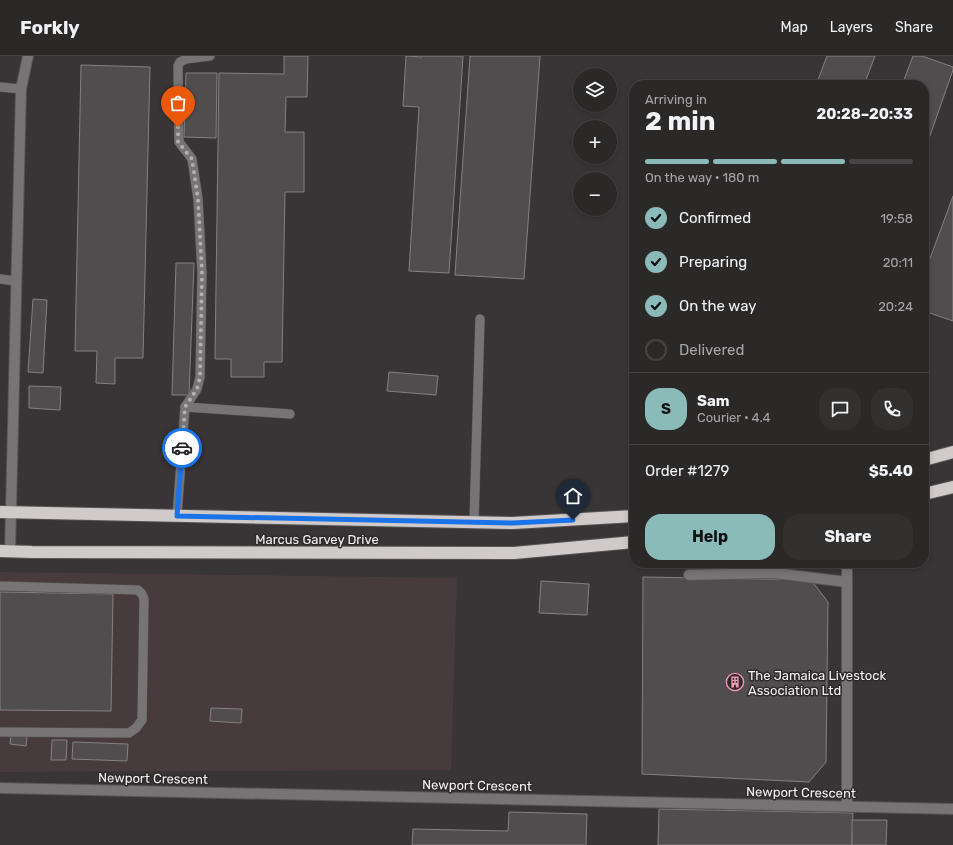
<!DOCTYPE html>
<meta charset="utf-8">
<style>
:root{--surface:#2b2828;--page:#333030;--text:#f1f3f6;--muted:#a6a6a8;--line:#474445;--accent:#8bbbb9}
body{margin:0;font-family:Rubik,sans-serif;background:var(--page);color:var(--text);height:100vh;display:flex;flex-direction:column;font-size:15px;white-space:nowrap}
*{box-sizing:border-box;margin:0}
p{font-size:13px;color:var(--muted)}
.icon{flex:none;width:22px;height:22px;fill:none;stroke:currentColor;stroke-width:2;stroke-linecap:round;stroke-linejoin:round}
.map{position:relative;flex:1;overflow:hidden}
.details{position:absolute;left:629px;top:24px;width:300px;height:488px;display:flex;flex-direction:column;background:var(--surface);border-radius:16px;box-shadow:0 2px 6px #0003,0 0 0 1px var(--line)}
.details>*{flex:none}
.fabs{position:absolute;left:573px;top:12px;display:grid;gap:8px}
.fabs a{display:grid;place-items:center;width:44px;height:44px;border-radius:50%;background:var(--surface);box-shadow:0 2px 6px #0003,0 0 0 1px var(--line);font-size:20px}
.pin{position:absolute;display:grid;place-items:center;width:34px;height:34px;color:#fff;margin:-41px -17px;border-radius:50% 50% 50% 0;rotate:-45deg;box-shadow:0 0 4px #0007}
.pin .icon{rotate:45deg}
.courier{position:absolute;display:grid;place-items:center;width:40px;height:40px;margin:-20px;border:3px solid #1a73e8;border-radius:50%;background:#fff;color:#222;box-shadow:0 1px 5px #0007}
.headline em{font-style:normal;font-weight:700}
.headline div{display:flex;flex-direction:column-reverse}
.headline{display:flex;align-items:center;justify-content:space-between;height:68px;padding:0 16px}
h1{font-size:26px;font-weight:700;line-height:30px}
.bar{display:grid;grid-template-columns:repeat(4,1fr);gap:6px 4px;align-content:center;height:48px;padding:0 16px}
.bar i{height:5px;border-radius:3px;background:var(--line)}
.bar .selected{background:var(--accent)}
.bar p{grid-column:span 4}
.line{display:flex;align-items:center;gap:10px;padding:0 16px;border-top:1px solid var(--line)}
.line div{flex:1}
.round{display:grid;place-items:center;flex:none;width:42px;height:42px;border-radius:16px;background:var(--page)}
ol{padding:0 16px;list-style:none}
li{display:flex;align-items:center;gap:12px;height:44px}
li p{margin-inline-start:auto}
li .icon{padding:4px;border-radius:50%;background:var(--accent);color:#111;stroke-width:4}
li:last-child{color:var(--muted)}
li i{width:22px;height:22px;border:2px solid var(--line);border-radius:50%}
.button{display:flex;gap:8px;margin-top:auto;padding:8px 16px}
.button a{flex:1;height:46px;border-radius:16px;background:var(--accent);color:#111;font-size:16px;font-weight:700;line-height:46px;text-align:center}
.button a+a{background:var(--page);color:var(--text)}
header{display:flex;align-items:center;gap:24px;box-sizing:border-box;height:56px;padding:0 20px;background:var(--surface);border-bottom:1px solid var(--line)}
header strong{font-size:19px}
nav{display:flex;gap:22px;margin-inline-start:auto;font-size:14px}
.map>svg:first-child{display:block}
</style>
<header>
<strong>Forkly</strong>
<nav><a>Map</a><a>Layers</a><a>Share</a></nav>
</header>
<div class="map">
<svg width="953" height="789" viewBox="0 0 953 789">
<rect width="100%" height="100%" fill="#393536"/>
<path fill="#473b3e" d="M0,516l457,6 -6,192 -451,2z"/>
<g fill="#514c4d" stroke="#858081">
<path d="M284,0h24l-1,41h-21l-1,35h19v60h-19l-3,170h-18v15h-33v-18h-16l4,-286 65,1z"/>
<path d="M406,0l16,1v-1h41l-14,217 -40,-2 10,-164 -16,-1z"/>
<path d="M470,0h70l-16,223 -69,-4z"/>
<path d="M827,0h48l-11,29h-48z"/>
<path d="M913,0h9l31,11v3l-29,83v-68h-22z"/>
<path d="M81,9l69,2 -7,291h-28v26l-19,-1 1,-32h-22z"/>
<path d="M186,17h31l-1,65 -32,-1z"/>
<path d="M953,140v125l-29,-10v-36z"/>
<path d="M176,207h18l-5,132h-17z"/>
<path d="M33,243l14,1 -4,73 -15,-1z"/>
<path d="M389,316l49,4 -2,19 -49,-4z"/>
<path d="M29,330l32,1 -1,23 -31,-2z"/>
<path d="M643,521l168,3 17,22 -2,160 -17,20 -167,-8z"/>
<path d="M541,525l48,3 -2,31 -48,-2z"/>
<path d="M0,536l113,2 -2,117 -111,-1z"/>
<path d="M211,652l31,1 -1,14 -31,-2z"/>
<path d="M11,679l16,1 -1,10 -16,-2z"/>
<path d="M52,684h15l-1,20h-15z"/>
<path d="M73,686l55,2 -1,17 -55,-2z"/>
<path d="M659,753l194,4 -1,32h-194z"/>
<path d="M509,756l78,2 -1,31h-174l1,-16 95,2z"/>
<path d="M852,764h35l-1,25h-34z"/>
</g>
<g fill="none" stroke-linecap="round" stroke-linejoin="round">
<defs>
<g id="lane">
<path d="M0,31l21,2"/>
<path d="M0,223l16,2"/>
<path d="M185,351l105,7"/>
<path d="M177,460l8,-109 12,-18 3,-12 2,-104 -4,-74 -6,-40 -13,-17 -1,-76 2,-4 6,-3 24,-3"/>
<path d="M474,466l6,-203"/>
<path d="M0,530l138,4 4,4 2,5 -2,121 -6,8 -7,5 -129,-1"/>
</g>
<g id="street">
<path d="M10,495l11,-462 7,-33"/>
<path d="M847,507v243"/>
<path d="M689,519l85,-2 73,9"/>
<path d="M0,732l953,21"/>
</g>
<g id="highway">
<path d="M924,404l29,-8"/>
<path d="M924,438l29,-7"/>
<path d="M0,456l513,11 121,-7"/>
<path d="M0,495l32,1 482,1 120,-11"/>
</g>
</defs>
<use href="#lane" stroke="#575354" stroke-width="10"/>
<use href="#street" stroke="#575354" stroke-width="12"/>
<use href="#highway" stroke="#575354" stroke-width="14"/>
<use href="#lane" stroke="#777475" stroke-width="9"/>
<use href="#street" stroke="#777475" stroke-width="10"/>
<use href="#highway" stroke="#d0cacb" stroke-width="12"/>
</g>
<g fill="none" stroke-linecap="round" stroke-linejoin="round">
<path stroke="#b3b0b0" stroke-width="4" stroke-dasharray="0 7.2" d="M178,71v15l14,17 6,40 4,74 -2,104 -3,12 -12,18 -3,41"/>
<path stroke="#1a73e8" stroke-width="5" d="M182,392l-5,68 336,7 60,-3"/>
</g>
<defs>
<symbol id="building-ring" viewBox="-11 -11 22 22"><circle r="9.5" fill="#2f2a2b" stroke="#f19ab1" stroke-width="1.5"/><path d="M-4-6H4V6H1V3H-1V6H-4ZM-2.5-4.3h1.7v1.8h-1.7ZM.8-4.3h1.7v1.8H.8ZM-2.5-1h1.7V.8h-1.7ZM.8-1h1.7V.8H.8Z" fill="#f19ab1"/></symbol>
</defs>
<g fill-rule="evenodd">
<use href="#building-ring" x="725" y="616" width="20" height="20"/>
</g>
<g text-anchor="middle" stroke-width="3" stroke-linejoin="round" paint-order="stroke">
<g font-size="13" fill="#f5f2f2" stroke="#2f2a2b">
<text x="317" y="488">Marcus Garvey Drive</text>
<text transform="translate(153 722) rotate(1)" y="5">Newport Crescent</text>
<text transform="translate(477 729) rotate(1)" y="5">Newport Crescent</text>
<text transform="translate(801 736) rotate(1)" y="5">Newport Crescent</text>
</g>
<g font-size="13" fill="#f5f2f2" stroke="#2f2a2b" text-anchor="start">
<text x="748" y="624">The Jamaica Livestock<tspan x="748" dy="15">Association Ltd</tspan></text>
</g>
</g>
</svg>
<div class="fabs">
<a><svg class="icon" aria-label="layers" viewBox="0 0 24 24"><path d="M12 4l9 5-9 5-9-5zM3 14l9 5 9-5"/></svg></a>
<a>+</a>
<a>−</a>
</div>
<div class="pin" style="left:178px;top:71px;background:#ea580c"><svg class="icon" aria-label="bag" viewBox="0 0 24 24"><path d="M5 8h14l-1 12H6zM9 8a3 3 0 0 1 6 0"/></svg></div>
<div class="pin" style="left:573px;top:464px;background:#1f2937"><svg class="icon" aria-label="home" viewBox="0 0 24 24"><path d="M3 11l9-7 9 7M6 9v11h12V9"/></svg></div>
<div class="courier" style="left:182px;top:392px"><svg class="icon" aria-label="car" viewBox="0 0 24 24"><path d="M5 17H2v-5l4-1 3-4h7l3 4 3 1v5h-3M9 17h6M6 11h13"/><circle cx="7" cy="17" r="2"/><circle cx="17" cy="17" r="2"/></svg></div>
<section class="details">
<div class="headline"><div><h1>2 min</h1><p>Arriving in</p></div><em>20:28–20:33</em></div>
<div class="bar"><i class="selected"></i><i class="selected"></i><i class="selected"></i><i></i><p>On the way · 180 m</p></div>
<ol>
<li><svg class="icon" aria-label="check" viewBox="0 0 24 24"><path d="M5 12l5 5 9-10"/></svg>Confirmed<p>19:58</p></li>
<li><svg class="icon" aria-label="check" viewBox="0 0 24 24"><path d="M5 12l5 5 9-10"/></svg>Preparing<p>20:11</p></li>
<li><svg class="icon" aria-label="check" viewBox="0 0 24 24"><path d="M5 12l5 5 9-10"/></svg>On the way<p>20:24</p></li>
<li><i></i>Delivered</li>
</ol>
<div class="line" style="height:72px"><b class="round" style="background:var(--accent);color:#111">S</b><div><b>Sam</b><p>Courier · 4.4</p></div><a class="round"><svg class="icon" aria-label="chat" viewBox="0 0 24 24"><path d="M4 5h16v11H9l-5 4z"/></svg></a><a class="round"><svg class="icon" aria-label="phone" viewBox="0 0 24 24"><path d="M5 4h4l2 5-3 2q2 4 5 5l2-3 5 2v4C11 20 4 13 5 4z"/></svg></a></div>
<div class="line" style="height:52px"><div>Order #1279</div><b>$5.40</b></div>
<div class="button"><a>Help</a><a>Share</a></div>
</section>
</div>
